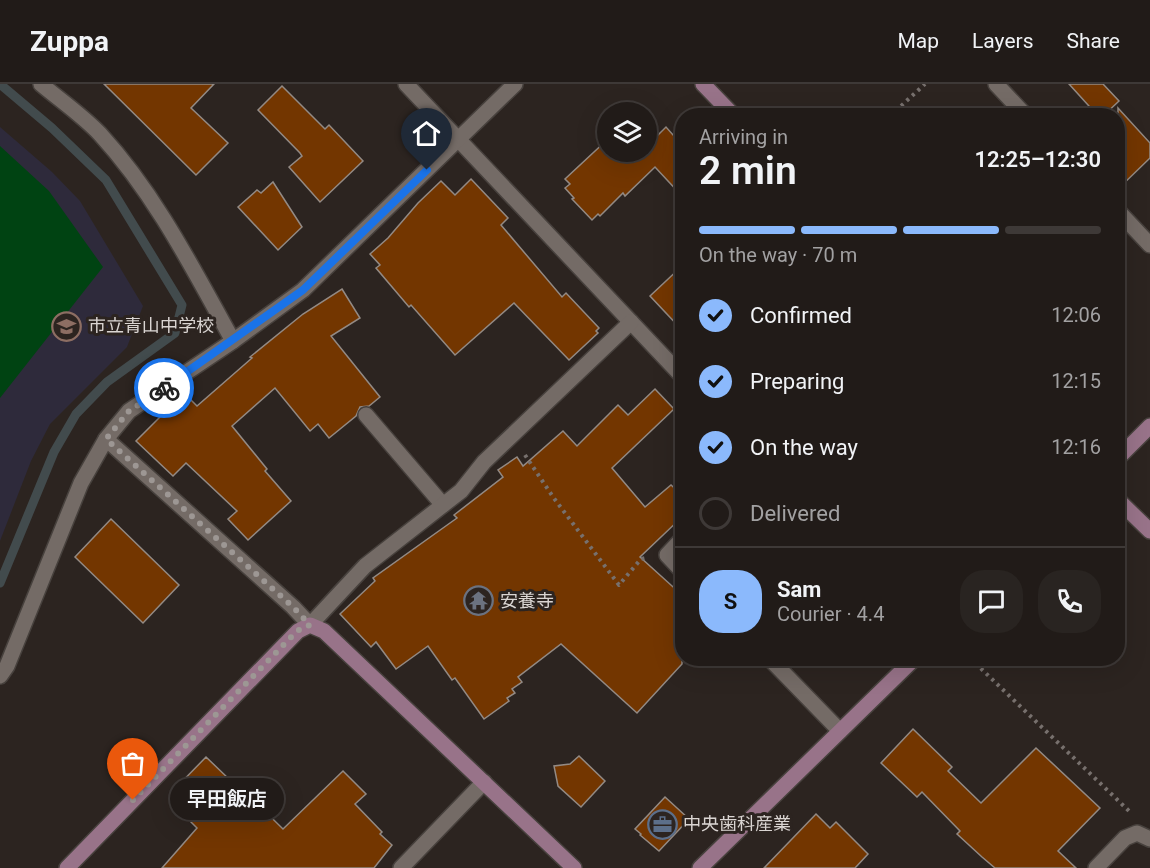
<!DOCTYPE html>
<meta charset="utf-8">
<style>
:root{--surface:#211b18;--page:#292421;--text:#f1f3f6;--muted:#a2a1a2;--line:#3e3937;--accent:#8bb9fc}
body{margin:0;font-family:Roboto,"Noto Sans JP",sans-serif;background:var(--page);color:var(--text);height:100vh;display:flex;flex-direction:column;font-size:22px;white-space:nowrap}
*{box-sizing:border-box;margin:0}
p{font-size:20px;color:var(--muted)}
.icon{flex:none;width:33px;height:33px;fill:none;stroke:currentColor;stroke-width:2;stroke-linecap:round;stroke-linejoin:round}
.map{position:relative;flex:1;overflow:hidden}
.panel{position:absolute;left:675px;top:24px;width:450px;height:558px;display:flex;flex-direction:column;background:var(--surface);border-radius:24px;box-shadow:0 6px 24px #0002,0 0 0 2px var(--line)}
.panel>*{flex:none}
.controls{position:absolute;left:597px;top:18px;display:grid;gap:12px}
.controls a{display:grid;place-items:center;width:60px;height:60px;border-radius:50%;background:var(--surface);box-shadow:0 6px 24px #0002,0 0 0 2px var(--line);font-size:30px}
.pin{position:absolute;display:grid;place-items:center;width:51px;height:51px;color:#fff;margin:-62px -26px;border-radius:50% 50% 50% 0;rotate:-45deg;box-shadow:0 0 6px #0007}
.pin .icon{rotate:45deg}
.courier{position:absolute;display:grid;place-items:center;width:60px;height:60px;margin:-30px;border:4px solid #1a73e8;border-radius:50%;background:#fff;color:#222;box-shadow:0 2px 8px #0007}
.bubble{position:absolute;height:42px;border-radius:21px;background:var(--surface);box-shadow:0 6px 24px #0002,0 0 0 2px var(--line);font-size:20px;font-weight:600;line-height:42px;text-align:center}
.head em{font-style:normal;font-weight:600}
.head div{display:flex;flex-direction:column-reverse}
.head{display:flex;align-items:center;justify-content:space-between;height:102px;padding:0 24px}
h1{font-size:39px;font-weight:600;line-height:45px}
.bar{display:grid;grid-template-columns:repeat(4,1fr);gap:9px 6px;align-content:center;height:72px;padding:0 24px}
.bar i{height:8px;border-radius:4px;background:var(--line)}
.bar .selected{background:var(--accent)}
.bar p{grid-column:span 4}
.line{display:flex;align-items:center;gap:15px;padding:0 24px;border-top:2px solid var(--line)}
.line div{flex:1}
.round{display:grid;place-items:center;flex:none;width:63px;height:63px;border-radius:24px;background:var(--page)}
ol{padding:0 24px;list-style:none}
li{display:flex;align-items:center;gap:18px;height:66px}
li p{margin-inline-start:auto}
li .icon{padding:6px;border-radius:50%;background:var(--accent);color:#111;stroke-width:4}
li:last-child{color:var(--muted)}
li i{width:33px;height:33px;border:3px solid var(--line);border-radius:50%}
header{display:flex;align-items:center;gap:36px;box-sizing:border-box;height:84px;padding:0 30px;background:var(--surface);border-bottom:2px solid var(--line)}
header strong{font-size:28px}
nav{display:flex;gap:33px;margin-inline-start:auto;font-size:21px}
.map>svg:first-child{display:block}
</style>
<header>
<strong>Zuppa</strong>
<nav><a>Map</a><a>Layers</a><a>Share</a></nav>
</header>
<div class="map">
<svg width="1150" height="784" viewBox="0 0 1150 784">
<rect width="100%" height="100%" fill="#2c2420"/>
<path fill="#2e2a3b" d="M0,43l52,45 28,29 63,105 -16,41 -77,77 -19,37 -31,80z"/>
<path fill="#004312" d="M0,62l49,45 54,76 -103,131z"/>
<g fill="none" stroke-linecap="round" stroke-linejoin="round">
<path stroke="#424b4d" stroke-width="9" d="M0,0l52,44 54,52 76,125 -7,28 -68,49 -31,32 -22,38 -54,131"/>
</g>
<g fill="#733600" stroke="#938a84" stroke-width="1.5">
<path d="M104,0h110l-23,24 37,35 -32,32z"/>
<path d="M1069,0h34l16,17 -16,15h-5z"/>
<path d="M282,2l43,43 4,-4 34,36 -43,41 -31,-35 13,-11 -2,-3 -42,-43z"/>
<path d="M1118,24l32,35v15l-32,31z"/>
<path d="M646,41l11,11 9,-9 16,18v51l-27,-29 -30,29 -2,-3 -23,23 -2,-2 -6,6 -20,-21 2,-1 -9,-10 5,-4 -5,-5 43,-40v13h38z"/>
<path d="M471,95l37,39 -7,7 61,72 4,-4 33,35 -3,3 2,2 -29,27 -55,-57 -59,52 -44,-50 -2,2 -33,-39 4,-3 -10,-11 18,-16 30,-35 23,-22 14,14z"/>
<path d="M273,98l29,45 -24,23 -40,-43 19,-17 4,3z"/>
<path d="M682,182v64l-32,-34z"/>
<path d="M342,205l18,29 -29,18 49,61 -11,9 -9,1 -4,9 -27,22 -11,-14 -8,7 -35,-43 -43,38 35,43 -2,2 26,30 -43,39 -20,-21 9,-8 -51,-48 -13,13 -37,-35 38,-38 2,2 10,-10 11,11 55,-48 -2,-1 53,-43z"/>
<path d="M655,305l19,20 -62,59 33,39 26,-22 11,10v22l-42,40 42,38v69l-45,49 -76,-69 -43,33 4,5 -10,7 3,4 -8,5 2,3 -25,18 -29,-41 -3,2 -24,-34 -32,23 -20,-27 -5,5 -31,-33 35,-33 -2,-3 84,-60 -3,-3 49,-38 -5,-7 19,-13 6,9 40,-35 14,15 41,-41 10,10z"/>
<path d="M111,435l68,66 -36,38 -68,-66z"/>
<path d="M913,645l39,38 -4,4 33,32 55,-55 64,60 -42,43 18,17h-81l-13,-11 -25,-23 3,-3 -38,-39 -5,5 -36,-34z"/>
<path d="M579,672l26,25 -24,26 -23,-21 -4,-20 16,-2z"/>
<path d="M206,673l24,23 1,-2 52,51 60,-58 23,23 -11,10 27,28 -2,2 12,11 -18,23h-212l35,-40 -6,-6 4,-4 -25,-24z"/>
<path d="M665,713l24,22 -30,32 -19,-16 1,-1 -6,-5z"/>
<path d="M816,730l14,14 6,-6 32,32 -13,14h-91z"/>
</g>
<g fill="none" stroke-linecap="round" stroke-linejoin="round">
<defs>
<g id="street">
<path d="M41,0c19,16 42,32 59,50 56,61 93,135 133,207"/>
<path d="M406,0l276,292"/>
<path d="M996,0l30,32"/>
<path d="M1118,127l32,34"/>
<path d="M366,331l77,90"/>
<path d="M106,355l187,168 17,18 55,-59 96,-75 23,-29 147,-140"/>
<path d="M682,455l-15,16 15,16"/>
<path d="M769,574l71,73"/>
<path d="M0,592l7,-10 74,-183 25,-44 23,-28 104,-70 70,-51 212,-206"/>
<path d="M401,784l83,-86"/>
<path d="M1096,784l29,-30 12,-5 13,6"/>
</g>
<g id="secondary">
<path d="M703,0l31,32"/>
<path d="M1118,374l32,-32"/>
<path d="M1118,416l32,31"/>
<path d="M67,784l231,-237 12,-6 14,6 250,237"/>
<path d="M700,784l215,-210"/>
</g>
</defs>
<use href="#street" stroke="#47413d" stroke-width="18"/>
<use href="#secondary" stroke="#47413d" stroke-width="18"/>
<g stroke="#77706d" stroke-width="4" stroke-dasharray="3 4.5" stroke-linecap="butt">
<path d="M890,32l35,-32"/>
<path d="M525,371l28,42 66,88 22,-26 5,-1"/>
<path d="M970,574l159,153"/>
</g>
<use href="#street" stroke="#746b66" stroke-width="15"/>
<use href="#secondary" stroke="#987389" stroke-width="15"/>
</g>
<g fill="none" stroke-linecap="round" stroke-linejoin="round">
<path stroke="#9d9794" stroke-width="6" stroke-dasharray="0 10.8" d="M133,716l164,-169 13,-6 -17,-18 -187,-168 23,-28 35,-23"/>
<path stroke="#1a73e8" stroke-width="8" d="M164,304l139,-98 124,-120"/>
</g>
<defs>
<symbol id="school-ring" viewBox="-11 -11 22 22"><circle r="9.5" fill="#2c2420" stroke="#8d6e63" stroke-width="1.5"/><path d="M0-5L7-2L0 1L-7-2ZM-4 1L0 2.5L4 1V4Q0 6-4 4Z" fill="#8d6e63"/></symbol>
<symbol id="temple-ring" viewBox="-11 -11 22 22"><circle r="9.5" fill="#2c2420" stroke="#6b7280" stroke-width="1.5"/><path d="M0-6L5-2H3V0L6.5 2.5H4V6H1.5V3h-3V6H-4V2.5H-6.5L-3 0V-2H-5Z" fill="#6b7280"/></symbol>
<symbol id="office-ring" viewBox="-11 -11 22 22"><circle r="9.5" fill="#2c2420" stroke="#5c6f8a" stroke-width="1.5"/><path d="M-6-3h4V-5.5h4V-3h4V5H-6ZM-1-4.5V-3h2v-1.5ZM-6 0V1H6V0Z" fill="#5c6f8a"/></symbol>
</defs>
<g fill-rule="evenodd">
<use href="#school-ring" x="50" y="226" width="33" height="33"/>
<use href="#temple-ring" x="462" y="500" width="33" height="33"/>
<use href="#office-ring" x="646" y="724" width="33" height="33"/>
</g>
<g text-anchor="middle" stroke-width="6" stroke-linejoin="round" paint-order="stroke">
<g font-size="18" fill="#dad5d2" stroke="#2c2420" text-anchor="start">
<text x="88" y="248">市立青山中学校</text>
<text x="500" y="523">安養寺</text>
<text x="683" y="746">中央歯科産業</text>
</g>
</g>
</svg>
<div class="controls">
<a><svg class="icon" aria-label="layers" viewBox="0 0 24 24"><path d="M12 4l9 5-9 5-9-5zM3 14l9 5 9-5"/></svg></a>
</div>
<div class="pin" style="left:133px;top:716px;background:#ea580c"><svg class="icon" aria-label="bag" viewBox="0 0 24 24"><path d="M5 8h14l-1 12H6zM9 8a3 3 0 0 1 6 0"/></svg></div>
<div class="pin" style="left:427px;top:86px;background:#1f2937"><svg class="icon" aria-label="home" viewBox="0 0 24 24"><path d="M3 11l9-7 9 7M6 9v11h12V9"/></svg></div>
<div class="courier" style="left:164px;top:304px"><svg class="icon" aria-label="bike" viewBox="0 0 24 24"><circle cx="6" cy="16" r="4"/><circle cx="18" cy="16" r="4"/><path d="M6 16l4-8h5l3 8M10 8l3 8H6M13 5h3"/></svg></div>
<div class="bubble" style="left:170px;top:694px;width:114px">早田飯店</div>
<section class="panel">
<div class="head"><div><h1>2 min</h1><p>Arriving in</p></div><em>12:25–12:30</em></div>
<div class="bar"><i class="selected"></i><i class="selected"></i><i class="selected"></i><i></i><p>On the way · 70 m</p></div>
<ol>
<li><svg class="icon" aria-label="check" viewBox="0 0 24 24"><path d="M5 12l5 5 9-10"/></svg>Confirmed<p>12:06</p></li>
<li><svg class="icon" aria-label="check" viewBox="0 0 24 24"><path d="M5 12l5 5 9-10"/></svg>Preparing<p>12:15</p></li>
<li><svg class="icon" aria-label="check" viewBox="0 0 24 24"><path d="M5 12l5 5 9-10"/></svg>On the way<p>12:16</p></li>
<li><i></i>Delivered</li>
</ol>
<div class="line" style="height:108px"><b class="round" style="background:var(--accent);color:#111">S</b><div><b>Sam</b><p>Courier · 4.4</p></div><a class="round"><svg class="icon" aria-label="chat" viewBox="0 0 24 24"><path d="M4 5h16v11H9l-5 4z"/></svg></a><a class="round"><svg class="icon" aria-label="phone" viewBox="0 0 24 24"><path d="M5 4h4l2 5-3 2q2 4 5 5l2-3 5 2v4C11 20 4 13 5 4z"/></svg></a></div>
</section>
</div>
